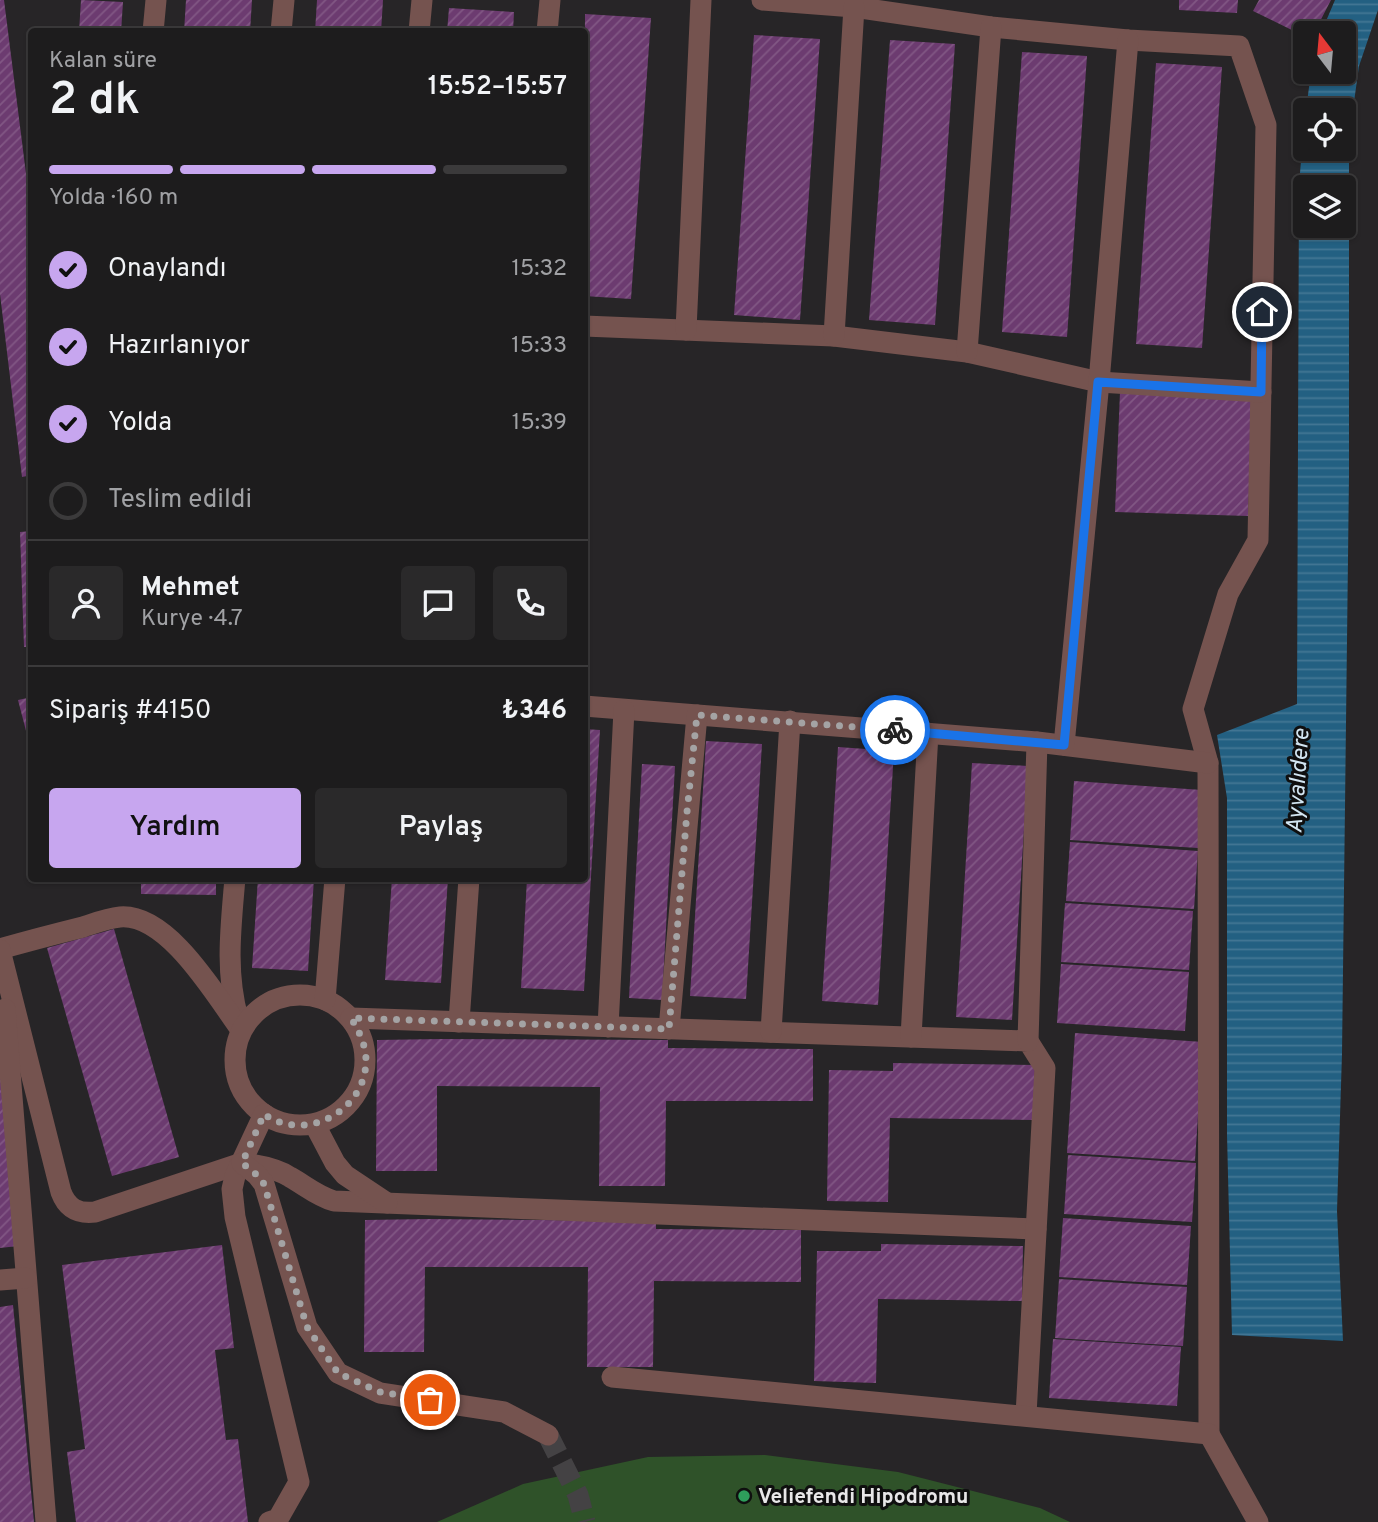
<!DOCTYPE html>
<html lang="tr">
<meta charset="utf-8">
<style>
:root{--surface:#1d1c1d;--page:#2a292a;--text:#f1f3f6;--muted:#a0a1a4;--line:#3b3a3b;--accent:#c7a6ef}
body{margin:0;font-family:Overpass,sans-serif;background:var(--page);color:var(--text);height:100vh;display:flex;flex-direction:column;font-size:26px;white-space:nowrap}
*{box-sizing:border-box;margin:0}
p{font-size:23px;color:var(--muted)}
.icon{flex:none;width:38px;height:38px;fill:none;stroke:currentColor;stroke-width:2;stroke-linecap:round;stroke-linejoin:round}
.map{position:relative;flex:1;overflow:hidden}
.side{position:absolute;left:28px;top:28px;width:560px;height:854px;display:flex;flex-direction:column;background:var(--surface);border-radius:7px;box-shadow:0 2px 5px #0004,0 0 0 2px var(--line)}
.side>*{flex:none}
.needle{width:46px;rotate:344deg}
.tools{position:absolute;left:1293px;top:21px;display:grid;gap:14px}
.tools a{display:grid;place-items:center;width:63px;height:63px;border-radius:7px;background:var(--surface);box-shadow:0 2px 5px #0004,0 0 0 2px var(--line);font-size:35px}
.pin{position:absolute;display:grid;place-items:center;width:60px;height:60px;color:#fff;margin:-30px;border:4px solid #fff;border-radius:50%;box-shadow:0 2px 7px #0007}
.courier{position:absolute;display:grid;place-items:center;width:70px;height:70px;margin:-35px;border:5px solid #1a73e8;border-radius:50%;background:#fff;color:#222;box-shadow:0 2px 9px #0007}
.overview em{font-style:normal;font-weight:600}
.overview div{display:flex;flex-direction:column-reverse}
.overview{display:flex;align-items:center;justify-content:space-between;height:119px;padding:0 21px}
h1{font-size:46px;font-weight:600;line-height:52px}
.bar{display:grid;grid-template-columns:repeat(4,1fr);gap:10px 7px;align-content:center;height:84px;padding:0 21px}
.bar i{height:9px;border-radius:5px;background:var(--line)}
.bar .on{background:var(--accent)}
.bar p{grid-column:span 4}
.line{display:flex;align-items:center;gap:18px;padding:0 21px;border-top:2px solid var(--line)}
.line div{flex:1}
.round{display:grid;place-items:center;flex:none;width:74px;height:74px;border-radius:7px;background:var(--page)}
ol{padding:0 21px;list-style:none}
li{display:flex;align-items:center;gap:21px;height:77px}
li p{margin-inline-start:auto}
li .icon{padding:7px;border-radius:50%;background:var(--accent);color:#111;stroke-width:4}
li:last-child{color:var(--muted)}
li i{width:38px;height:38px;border:4px solid var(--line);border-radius:50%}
.cta{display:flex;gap:14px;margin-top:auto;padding:14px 21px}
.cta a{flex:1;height:80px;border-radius:7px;background:var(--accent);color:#111;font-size:28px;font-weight:600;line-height:80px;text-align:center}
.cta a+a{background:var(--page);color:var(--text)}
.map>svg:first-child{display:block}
</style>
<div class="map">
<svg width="1378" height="1522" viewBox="0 0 1378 1522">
<defs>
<pattern id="water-rules" width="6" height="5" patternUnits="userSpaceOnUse" patternTransform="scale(1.75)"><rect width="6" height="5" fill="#236082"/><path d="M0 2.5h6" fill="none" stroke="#437794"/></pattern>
<pattern id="building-hatch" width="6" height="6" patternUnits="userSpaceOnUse" patternTransform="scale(1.75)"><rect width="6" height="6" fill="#6c3b70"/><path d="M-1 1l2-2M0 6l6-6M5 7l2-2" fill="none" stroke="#815784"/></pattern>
</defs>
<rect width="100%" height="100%" fill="#272527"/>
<path fill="#2f5229" d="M765,1455l133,17 142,36 30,14h-633l86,-38 125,-27z"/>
<path fill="url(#water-rules)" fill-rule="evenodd" d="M1335,0h43v10l-19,56 -10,72v338l-7,578 -5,157 6,130 -111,-6 -5,-200v-337l-10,-63 80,-31 2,-520 6,-68 1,33h38v-39h-38l5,-38h33v-39h-23zM1306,187h38v39h-38z"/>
<g fill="url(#building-hatch)">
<path d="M0,0h4l28,221v254l-10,2 -22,-183z"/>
<path d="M81,0l42,2 -2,30h-42z"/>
<path d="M186,0h66l-2,32h-66z"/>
<path d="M317,0h66l-2,32h-66z"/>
<path d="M1179,0h59l-1,13 -58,-3z"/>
<path d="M1259,0h72l-17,33h-8v4l-53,-26z"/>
<path d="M449,8l65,4 -1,20h-66z"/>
<path d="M585,14l66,4 -20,281 -47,-3z"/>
<path d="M754,35l66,4 -20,281 -66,-5z"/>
<path d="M890,40l65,4 -20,281 -66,-5z"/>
<path d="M1022,52l65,4 -20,281 -65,-5z"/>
<path d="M1156,63l66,4 -20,281 -66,-4z"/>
<path d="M1120,392l133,5 -5,119 -133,-4z"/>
<path d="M32,531v116h-8l-4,-115z"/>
<path d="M32,697v53h-1l-13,-50z"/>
<path d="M584,729l16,1 -16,261 -63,-3 6,-110h57z"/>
<path d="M706,741l56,3 -16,255 -56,-3z"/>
<path d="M838,747l56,4 -16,254 -56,-4z"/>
<path d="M972,763l56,3 -16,254 -56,-3z"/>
<path d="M642,764l33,2 -13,234 -33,-2z"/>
<path d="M1074,781l128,9 -4,58 -128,-8z"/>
<path d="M1070,842l128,9 -4,58 -128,-8z"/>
<path d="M141,878h75v17l-75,-1z"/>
<path d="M258,878h56l-6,93 -56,-3z"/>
<path d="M392,878h56l-7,105 -56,-3z"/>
<path d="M1065,903l128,8 -4,59 -128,-8z"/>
<path d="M114,929l65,228 -67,19 -65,-228z"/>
<path d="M1061,964l128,8 -4,59 -128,-8z"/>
<path d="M1075,1033l128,9 -8,119 -128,-8z"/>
<path d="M441,1039l227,1v8l145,1v52h-147l-1,85h-66l1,-99 -163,-1v85h-61l1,-131z"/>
<path d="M893,1063l142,2 -1,55 -144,-2 -2,84 -61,-1 2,-131 64,1z"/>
<path d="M0,1069l18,177 -18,2z"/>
<path d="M1068,1155l128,8 -4,59 -128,-8z"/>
<path d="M1063,1218l128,8 -4,59 -128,-8z"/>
<path d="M429,1219l227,2v8l145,1v52l-147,-1 -1,86h-66l1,-100h-163l-1,85h-60l1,-132z"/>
<path d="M881,1244l142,2 -1,55 -144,-2 -2,84 -62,-2 3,-130h64z"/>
<path d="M222,1245l12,103 -19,2 11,90 12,-1 10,83h-172l-9,-70 18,-3 -23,-184z"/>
<path d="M1059,1279l128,8 -4,59 -128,-8z"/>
<path d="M13,1305l21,217h-34v-215z"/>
<path d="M1053,1339l128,8 -4,59 -128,-8z"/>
</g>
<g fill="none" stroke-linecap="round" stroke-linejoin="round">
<path stroke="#444244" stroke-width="21" stroke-dasharray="21 10" stroke-linecap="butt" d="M548,1435l30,60 7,27"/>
<g stroke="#75534f" stroke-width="21">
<path d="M762,0l92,7 137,20 137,13 111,6 27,79 -8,415 -30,54 -35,115 15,54 1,671"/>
<path d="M153,32l3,-32"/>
<path d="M281,32l3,-32"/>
<path d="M419,32l3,-32"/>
<path d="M547,32l3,-32"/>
<path d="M584,326l250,10 133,16 132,30 162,10"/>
<path d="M686,330l15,-330"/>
<path d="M834,336l20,-329"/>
<path d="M967,352l24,-325"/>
<path d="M584,706l453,36 171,21"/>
<path d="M1064,745l35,-363 29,-342"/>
<path d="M235,878c-4,48 -10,93 3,140"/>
<path d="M0,949c28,-8 55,-15 83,-22 12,-4 25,-9 37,-10 48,-4 96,79 121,113"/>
<path d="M0,950l61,242c6,16 17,22 34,20l147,-49c17,2 34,5 48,14 16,9 27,19 44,24l702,28"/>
<circle cx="300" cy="1060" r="65"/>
<path d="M325,1000l10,-122"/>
<path d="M5,1009l41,513"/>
<path d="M351,1018l677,23 17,27 -19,347"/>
<path d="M459,1022l10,-144"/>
<path d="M608,1027l16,-317"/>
<path d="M669,1029l28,-314"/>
<path d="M771,1032l19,-311"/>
<path d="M911,1037l17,-304"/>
<path d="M1028,1041l9,-299"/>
<path d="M264,1114l-29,62 -3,13 3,28 64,265 -21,37 -9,3"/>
<path d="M315,1125l20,38 10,12 42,28"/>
<path d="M242,1163l15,12 7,9 43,143 31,46 42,20 124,19 44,23"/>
<path d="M0,1280l26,-2"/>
<path d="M612,1377l597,57 49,88"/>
</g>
</g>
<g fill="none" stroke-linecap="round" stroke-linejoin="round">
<path stroke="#a4a3a4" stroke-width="7" stroke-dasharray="0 12.6" d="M430,1400l-50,-8 -42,-19 -31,-46 -43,-143 -7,-9 -15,-12 22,-49c42,30 103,-4 102,-55 -1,-16 -7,-28 -15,-41l318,11 18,-217 10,-97 198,15"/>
<path stroke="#1a73e8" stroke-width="9" d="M895,730l169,15 34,-363 163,10 1,-80"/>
</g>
<circle fill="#2e9e5b" stroke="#0f0f0f" stroke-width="2.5" cx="744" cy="1496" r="7"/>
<g text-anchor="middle" stroke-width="6" stroke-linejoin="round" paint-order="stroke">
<g font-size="21" font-weight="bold" fill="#e8e7e8" stroke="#0f0f0f" text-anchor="start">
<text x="758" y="1503">Veliefendi Hipodromu</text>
</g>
<g font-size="23" font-style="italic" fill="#d2e5f1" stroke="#0f0f0f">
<text transform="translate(1297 781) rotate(-86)" y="8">Ayvalıdere</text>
</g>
</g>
</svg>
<div class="tools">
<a><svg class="needle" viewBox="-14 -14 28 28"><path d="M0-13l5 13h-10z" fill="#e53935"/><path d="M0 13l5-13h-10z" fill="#a0a1a4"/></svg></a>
<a><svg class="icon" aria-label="locate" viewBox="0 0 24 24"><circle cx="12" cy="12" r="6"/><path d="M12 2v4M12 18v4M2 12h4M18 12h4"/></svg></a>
<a><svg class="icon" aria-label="layers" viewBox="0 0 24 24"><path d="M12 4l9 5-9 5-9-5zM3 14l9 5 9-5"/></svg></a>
</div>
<div class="pin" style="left:430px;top:1400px;background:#ea580c"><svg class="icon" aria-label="bag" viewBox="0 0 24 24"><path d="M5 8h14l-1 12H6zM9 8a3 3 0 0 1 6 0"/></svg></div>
<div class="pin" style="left:1262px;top:312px;background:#1f2937"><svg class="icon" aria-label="home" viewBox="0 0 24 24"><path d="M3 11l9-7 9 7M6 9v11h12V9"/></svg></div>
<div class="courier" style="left:895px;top:730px"><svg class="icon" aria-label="bike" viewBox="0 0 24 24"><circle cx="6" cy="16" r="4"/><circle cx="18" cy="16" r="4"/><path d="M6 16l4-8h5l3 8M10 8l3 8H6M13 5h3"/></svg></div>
<section class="side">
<div class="overview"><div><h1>2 dk</h1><p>Kalan süre</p></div><em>15:52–15:57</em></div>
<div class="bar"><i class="on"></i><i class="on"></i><i class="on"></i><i></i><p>Yolda · 160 m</p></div>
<ol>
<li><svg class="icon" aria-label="check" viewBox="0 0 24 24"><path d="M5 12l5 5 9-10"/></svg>Onaylandı<p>15:32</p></li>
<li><svg class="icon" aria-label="check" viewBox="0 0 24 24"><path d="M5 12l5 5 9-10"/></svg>Hazırlanıyor<p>15:33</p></li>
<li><svg class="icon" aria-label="check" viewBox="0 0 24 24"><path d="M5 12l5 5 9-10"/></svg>Yolda<p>15:39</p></li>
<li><i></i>Teslim edildi</li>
</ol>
<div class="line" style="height:126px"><a class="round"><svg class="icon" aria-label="person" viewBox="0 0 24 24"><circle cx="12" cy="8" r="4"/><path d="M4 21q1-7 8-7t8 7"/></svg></a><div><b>Mehmet</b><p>Kurye · 4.7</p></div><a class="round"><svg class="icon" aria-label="chat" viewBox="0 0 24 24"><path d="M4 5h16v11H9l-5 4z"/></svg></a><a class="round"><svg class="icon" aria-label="phone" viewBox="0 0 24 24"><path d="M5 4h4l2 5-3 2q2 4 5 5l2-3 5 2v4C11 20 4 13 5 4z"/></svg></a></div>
<div class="line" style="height:91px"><div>Sipariş #4150</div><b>₺346</b></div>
<div class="cta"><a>Yardım</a><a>Paylaş</a></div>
</section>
</div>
